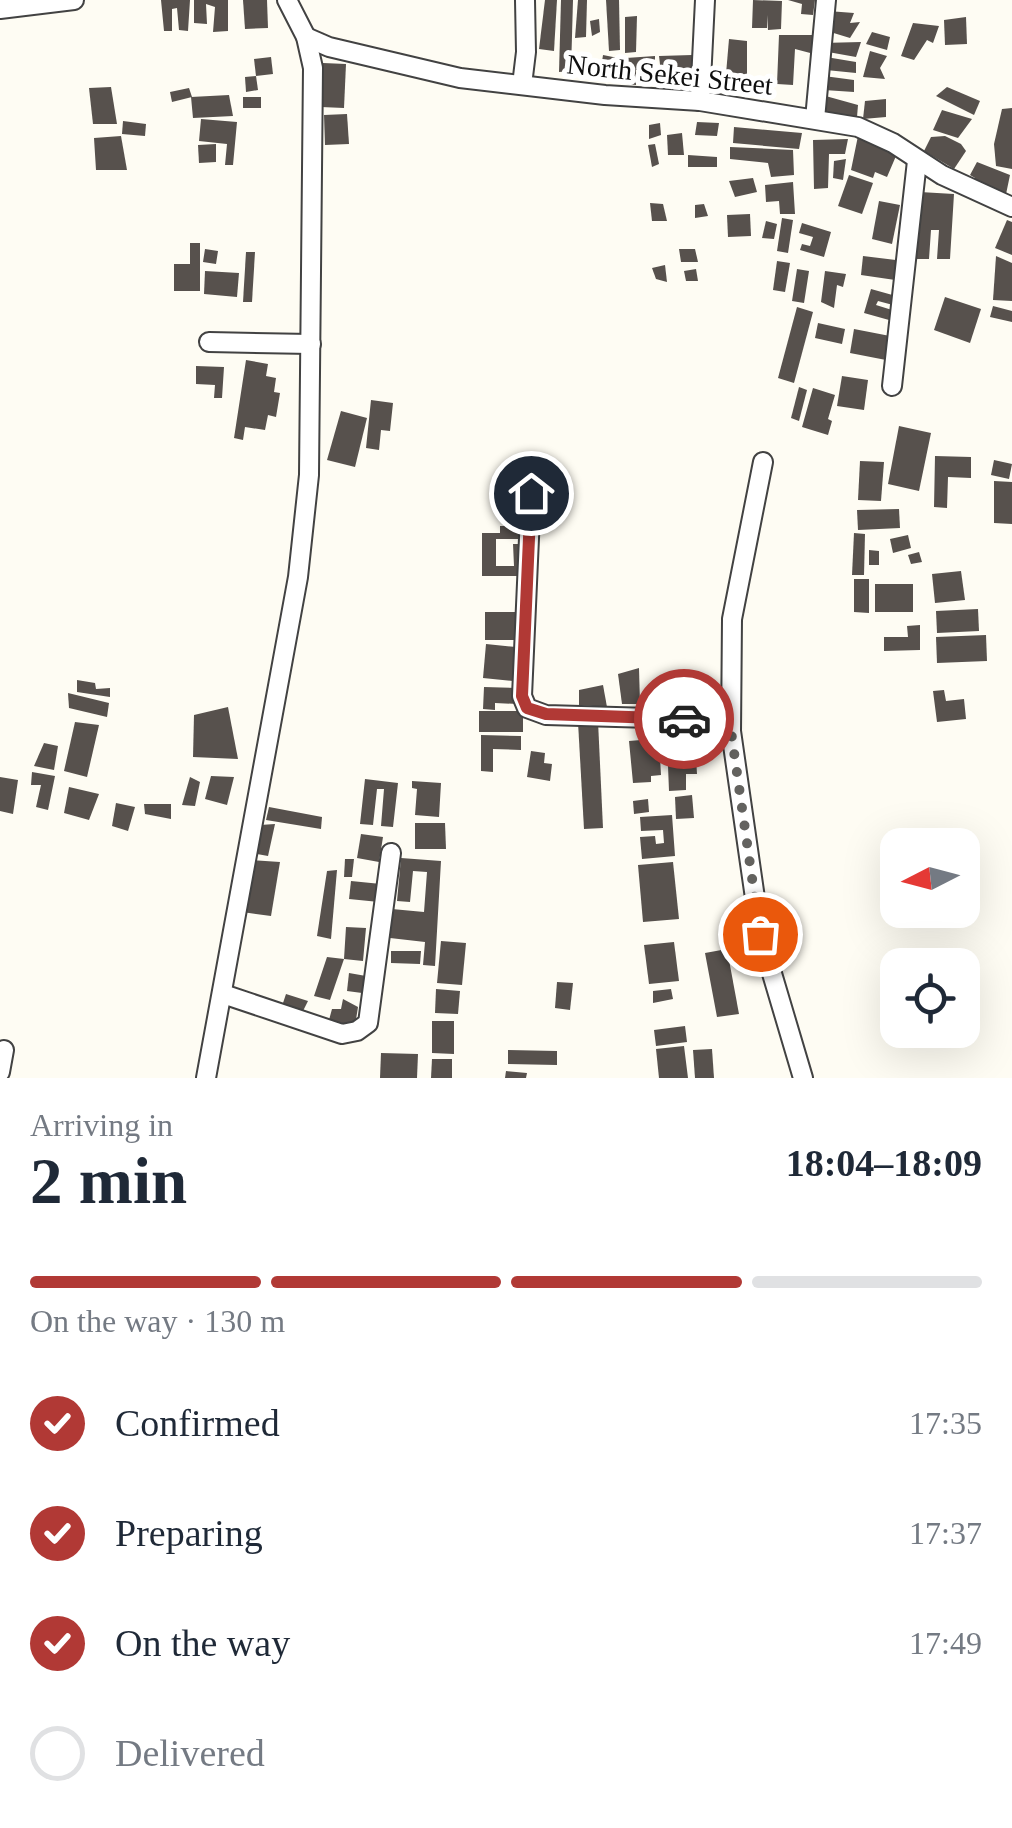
<!DOCTYPE html>
<meta charset="utf-8">
<style>
:root{--surface:#fff;--page:#f2f2f3;--text:#1f2937;--muted:#747a83;--line:#e0e1e3;--accent:#b13935}
body{margin:0;font-family:"Times New Roman",serif;background:var(--page);color:var(--text);height:100vh;display:flex;flex-direction:column;font-size:38px;white-space:nowrap}
*{box-sizing:border-box;margin:0}
p{font-size:32px;color:var(--muted)}
.icon{flex:none;width:55px;height:55px;fill:none;stroke:currentColor;stroke-width:2;stroke-linecap:round;stroke-linejoin:round}
.map{position:relative;height:1078px;overflow:hidden}
.drawer{display:flex;flex-direction:column;background:var(--surface);flex:1}
.drawer>*{flex:none}
.needle{width:65px;rotate:264deg}
.tools{position:absolute;left:880px;top:828px;display:grid;gap:20px}
.tools a{display:grid;place-items:center;width:100px;height:100px;border-radius:20px;background:var(--surface);box-shadow:0 10px 40px #0002;font-size:50px}
.pin{position:absolute;display:grid;place-items:center;width:85px;height:85px;color:#fff;margin:-42px;border:5px solid #fff;border-radius:50%;box-shadow:0 2px 10px #0007}
.courier{position:absolute;display:grid;place-items:center;width:100px;height:100px;margin:-50px;border:8px solid #b13935;border-radius:50%;background:#fff;color:#222;box-shadow:0 2px 12px #0007}
.overview em{font-style:normal;font-weight:700}
.overview div{display:flex;flex-direction:column-reverse}
.overview{display:flex;align-items:center;justify-content:space-between;height:170px;padding:0 30px}
h1{font-size:65px;font-weight:700;line-height:75px}
.bar{display:grid;grid-template-columns:repeat(4,1fr);gap:15px 10px;align-content:center;height:120px;padding:0 30px}
.bar i{height:12px;border-radius:8px;background:var(--line)}
.bar .current{background:var(--accent)}
.bar p{grid-column:span 4}
ol{padding:0 30px;list-style:none}
li{display:flex;align-items:center;gap:30px;height:110px}
li p{margin-inline-start:auto}
li .icon{padding:10px;border-radius:50%;background:var(--accent);color:#fff;stroke-width:4}
li:last-child{color:var(--muted)}
li i{width:55px;height:55px;border:5px solid var(--line);border-radius:50%}
.map>svg:first-child{display:block}
</style>
<div class="map">
<svg width="1012" height="1078" viewBox="0 0 1012 1078">
<rect width="100%" height="100%" fill="#fefcf3"/>
<g fill="#57514d">
<path d="M161,0h29l-2,31 -9,-1 -2,-22 -5,1v22h-8z"/>
<path d="M194,0h34v31l-15,1 2,-25 -9,-3 1,20 -13,-1z"/>
<path d="M243,0h24l1,28 -23,1z"/>
<path d="M545,0h12l-3,51 -15,-2z"/>
<path d="M561,0h12l-2,71 -12,1z"/>
<path d="M578,0h9l-1,37 -11,1z"/>
<path d="M606,0h13l1,50 -11,1z"/>
<path d="M753,0l29,1 -1,28 -13,1 -1,-15v13h-15z"/>
<path d="M788,0h27l-2,15 -12,-1 1,-10z"/>
<path d="M828,11l26,2 -4,10 10,-1 -10,16 -23,-7z"/>
<path d="M637,16l-1,36 -11,1v-36z"/>
<path d="M966,17l1,27 -22,1 -1,-25z"/>
<path d="M599,19l1,13 -8,4 -2,-15z"/>
<path d="M913,23l26,3 -6,17 -6,-3 -13,20 -13,-4z"/>
<path d="M872,32l18,5 -3,13 -21,-6z"/>
<path d="M779,35h37l-2,19 -19,-5 -2,36 -16,-1z"/>
<path d="M729,39l18,2v37l-21,-4z"/>
<path d="M861,42l-5,15 -28,-5 -6,-9z"/>
<path d="M870,51l17,5 -7,12 5,11 -22,-2z"/>
<path d="M603,55l15,3 -2,10h-15z"/>
<path d="M692,55l1,22 -31,4 -3,-25z"/>
<path d="M655,56v14h-19v15l-10,-1v-26z"/>
<path d="M271,57l2,17 -17,2 -2,-17z"/>
<path d="M826,57l30,5v11l-30,-3z"/>
<path d="M323,63l23,1 -2,44 -23,-1z"/>
<path d="M256,76l2,14 -12,2 -1,-15z"/>
<path d="M824,76l30,4v12l-30,-2z"/>
<path d="M111,87l6,37h-24l-4,-36z"/>
<path d="M947,87l33,14 -6,14 -38,-19z"/>
<path d="M189,88l3,9 -20,5 -2,-10z"/>
<path d="M229,95l4,21 -40,2 -2,-21z"/>
<path d="M822,95l36,10 -1,12 -36,-5z"/>
<rect x="243" y="97" width="18" height="11"/>
<path d="M886,99v18l-23,2 2,-18z"/>
<path d="M1012,108v61l-16,-3 -2,-22 8,-35z"/>
<path d="M942,110l30,9 -14,19 -25,-8z"/>
<path d="M347,114l2,30 -24,1 -1,-30z"/>
<path d="M201,119l36,3 -4,43h-8l2,-21 -28,-3z"/>
<path d="M123,121l23,3 -1,12 -23,-2z"/>
<path d="M697,122l22,1 -2,13 -22,-1z"/>
<path d="M660,123l1,12 -12,4v-14z"/>
<path d="M734,127l68,6 -3,16 -66,-6z"/>
<path d="M682,133l2,22h-16l-1,-20z"/>
<path d="M121,136l6,34h-31l-2,-32z"/>
<path d="M858,136l38,20 -9,21 -12,-5 -2,6 -22,-8z"/>
<path d="M945,136l16,8 5,7 -12,18 -30,-18 7,-14z"/>
<path d="M848,139l-3,15h-16l-1,34 -14,1 -1,-49z"/>
<path d="M216,144v18l-17,1 -1,-18z"/>
<path d="M655,144l4,20 -7,3 -4,-22z"/>
<path d="M730,147l63,3 1,25 -23,2 -3,-14 -38,-4z"/>
<path d="M688,155l29,2v10h-29z"/>
<path d="M846,159l-3,21 -10,-2 1,-17z"/>
<path d="M977,162l33,13 -5,24 -32,-18 2,-3 -5,-3z"/>
<path d="M849,175l24,8 -11,31 -24,-8z"/>
<path d="M753,178l4,14 -22,5 -6,-16z"/>
<path d="M793,182l2,32h-15l-1,-13 -13,1 -1,-17z"/>
<path d="M920,192l34,2 -4,65h-13l2,-29h-8l-2,29h-13z"/>
<path d="M879,201l21,4 -8,39 -20,-5z"/>
<path d="M650,203l13,1 4,17h-15z"/>
<path d="M704,204l4,12 -13,2v-13z"/>
<path d="M750,214l1,22 -23,1 -1,-22z"/>
<path d="M782,218l11,2 -5,33 -11,-2z"/>
<path d="M1007,220l5,2v33l-17,-7z"/>
<path d="M766,221l11,3 -3,15 -12,-1z"/>
<path d="M802,223l29,9 -7,25 -24,-7 2,-6 8,2 3,-9 -14,-4z"/>
<path d="M190,243h10v48h-26v-27h16z"/>
<path d="M205,249l13,2 -2,13 -13,-2z"/>
<path d="M679,249h16l3,13h-17z"/>
<path d="M246,252h9l-3,50h-9z"/>
<path d="M863,256l41,5 -2,20 -41,-6z"/>
<path d="M996,256l16,7v38l-19,-1z"/>
<path d="M777,261l13,2 -5,29 -12,-2z"/>
<path d="M665,265l2,17 -11,-3 -4,-11z"/>
<path d="M696,269l2,12h-12l-2,-10z"/>
<path d="M797,269l12,2 -5,32 -12,-2z"/>
<path d="M205,271l34,2 -2,24 -33,-3z"/>
<path d="M825,271l21,3 -3,13 -6,-2 -3,23 -13,-6z"/>
<path d="M871,289l25,7 -3,9 -15,-4 -2,4 16,5 -3,10 -25,-7z"/>
<path d="M945,297l36,12 -11,34 -36,-13z"/>
<path d="M993,306l19,5v11l-22,-5z"/>
<path d="M797,307l16,5 -19,71 -16,-5z"/>
<path d="M818,323l27,6 -3,15 -27,-6z"/>
<path d="M854,329l36,7 -4,24 -36,-7z"/>
<path d="M246,360l22,4 -2,12 10,2 -2,14 6,1 -4,24 -8,-2 -3,15 -20,-3 -2,13 -9,-2z"/>
<path d="M196,366l28,1 -2,31h-8l1,-13 -19,-1z"/>
<path d="M842,376l26,4 -4,30 -27,-4z"/>
<path d="M799,387l8,3 -8,31 -8,-3z"/>
<path d="M813,388l22,7 -7,24 4,2 -4,14 -26,-8z"/>
<path d="M371,400l22,3 -3,28 -9,-1 -2,20 -13,-2z"/>
<path d="M341,411l26,7 -12,49 -28,-7z"/>
<path d="M899,426l32,7 -12,58 -31,-7z"/>
<path d="M935,456l36,1v21l-23,-1 -1,31 -13,-1z"/>
<path d="M994,460l18,4 -3,15 -18,-4z"/>
<path d="M860,461l24,1 -3,39 -23,-1z"/>
<path d="M994,481l18,1v42l-18,-1z"/>
<path d="M899,509l1,19 -42,2 -1,-20z"/>
<path d="M500,526h27v13h-31v27h18l-1,-22h12v32h-43v-43h18z"/>
<path d="M854,533l11,1 -1,41h-12z"/>
<path d="M908,535l3,13 -18,5 -3,-14z"/>
<path d="M869,550l10,1v14h-10z"/>
<path d="M919,552l3,10 -11,2 -3,-9z"/>
<path d="M961,571l4,29 -30,3 -3,-29z"/>
<path d="M854,579h15v34l-15,-1z"/>
<rect x="875" y="584" width="38" height="28"/>
<path d="M978,609l1,22 -42,2 -1,-22z"/>
<path d="M485,612h34l-1,28h-33z"/>
<path d="M920,625v25l-36,1v-14h24l-1,-11z"/>
<path d="M986,635l1,26 -50,2 -1,-26z"/>
<path d="M486,644l30,3 -3,34 -30,-3z"/>
<path d="M639,668l1,36h-18l-4,-30z"/>
<path d="M77,680l18,3 1,6 14,-1v9l-33,-5z"/>
<path d="M603,685l4,22 -28,-2v-15z"/>
<path d="M484,687l35,1 -1,16 -23,-1v7l-12,-1z"/>
<path d="M944,690l2,11 18,-2 2,20 -29,3 -4,-31z"/>
<path d="M68,693l41,10 -2,14 -38,-9z"/>
<path d="M228,707l10,52 -45,-2 1,-42z"/>
<rect x="479" y="711" width="44" height="21"/>
<path d="M598,721l5,107 -19,1 -6,-107z"/>
<path d="M75,722l24,3 -12,52 -23,-6z"/>
<path d="M481,735l40,1v14l-28,-1v23l-12,-1z"/>
<path d="M665,738l1,19h-6l1,18 -10,1v6l-18,1 -4,-42z"/>
<path d="M695,740l2,34h-11v16l-17,1 -2,-50z"/>
<path d="M44,743l14,3 -4,24 -20,-4z"/>
<path d="M531,751l14,2 -1,10 8,1 -2,17 -23,-4z"/>
<path d="M32,772l23,4 -7,34 -12,-3 5,-22h-10z"/>
<path d="M211,776l23,1 -7,28 -22,-6z"/>
<path d="M0,777l18,3 -5,34 -13,-3z"/>
<path d="M190,777l10,5 -5,24 -13,-1z"/>
<path d="M365,779l33,4 -5,44 -12,-1 3,-37h-7l-4,36 -13,-1z"/>
<path d="M412,781l29,2 -2,34 -24,-2 2,-26 -5,-1z"/>
<path d="M69,787l30,7 -10,26 -25,-7z"/>
<path d="M692,795l2,23 -18,1 -1,-22z"/>
<path d="M648,799l1,13 -15,2 -1,-13z"/>
<path d="M116,803l19,4 -7,24 -16,-5z"/>
<path d="M144,804h27v15l-26,-5z"/>
<path d="M269,807l53,10 -1,12 -55,-9z"/>
<path d="M672,815l3,41 -33,3 -2,-22 15,-1 1,8 8,-1 -1,-13 -22,1 -1,-14z"/>
<path d="M415,823h30l1,26h-31z"/>
<path d="M275,824l-7,32 -11,-2 3,-29z"/>
<path d="M361,834l22,3 -4,25 -22,-4z"/>
<path d="M401,858l40,3 -6,105 -12,-1 2,-23 -35,-4 2,-29 32,3 3,-40 -14,-1 -3,31 -13,-1z"/>
<path d="M345,859h9l-2,18h-8z"/>
<path d="M252,860l28,2 -9,54 -29,-4z"/>
<path d="M673,862l6,57 -36,3 -5,-57z"/>
<path d="M337,870l-6,69 -14,-3 10,-65z"/>
<path d="M351,881l30,3 -2,18 -30,-3z"/>
<path d="M346,927l20,1 -3,33 -19,-2z"/>
<path d="M441,941l25,2 -4,42 -25,-2z"/>
<path d="M674,942l5,39 -30,3 -5,-39z"/>
<path d="M727,949l12,65 -22,3 -12,-64z"/>
<path d="M391,951h30l-1,13 -29,-1z"/>
<path d="M327,957l17,2 -14,41 -16,-4z"/>
<path d="M349,973l17,3 -4,17 -15,-2z"/>
<path d="M557,982l16,1 -3,27 -15,-2z"/>
<path d="M436,989l24,2 -2,23 -23,-1z"/>
<path d="M671,989l2,10 -20,4v-12z"/>
<path d="M286,994l22,7 -6,12 -20,-7z"/>
<path d="M343,999l15,8 -3,19 -26,-6 3,-11h9z"/>
<path d="M432,1021h22v33l-22,-1z"/>
<path d="M685,1026l2,16 -31,4 -2,-16z"/>
<path d="M684,1046l4,32h-29l-3,-29z"/>
<path d="M712,1049l2,29h-19l-2,-28z"/>
<path d="M508,1050l49,1v14l-49,-1z"/>
<path d="M381,1053l37,1 -1,24h-37z"/>
<path d="M432,1059h20v19h-21z"/>
<path d="M506,1071l21,2 -1,5h-21z"/>
</g>
<g fill="none" stroke-linecap="round" stroke-linejoin="round">
<defs>
<g id="minor">
<path d="M0,9l74,-9"/>
<path d="M306,37l23,10 131,31 145,17 95,6 158,26 35,16 49,32 70,32"/>
<path d="M522,85l4,-33 -1,-52"/>
<path d="M700,101l5,-101"/>
<path d="M815,119l11,-119"/>
<path d="M209,342l102,2"/>
<path d="M892,386l25,-225"/>
<path d="M763,462l-31,157 -1,112 29,202 43,145"/>
<path d="M531,493l-9,203 5,12 19,7 140,4 45,12"/>
<path d="M223,994l119,40 15,-3 11,-8 23,-170"/>
<path d="M0,1072l4,-22"/>
<path d="M206,1078l92,-501 11,-102 4,-407 -7,-31 -19,-37"/>
</g>
</defs>
<use href="#minor" stroke="#424242" stroke-width="22"/>
<use href="#minor" stroke="#fff" stroke-width="18"/>
</g>
<g fill="none" stroke-linecap="round" stroke-linejoin="round">
<path stroke="#63625f" stroke-width="10" stroke-dasharray="0 18" d="M684,719l47,12 29,203"/>
<path stroke="#b13935" stroke-width="12" d="M531,493l-9,203 5,12 19,6 138,5"/>
</g>
<g text-anchor="middle" stroke-width="10" stroke-linejoin="round" paint-order="stroke">
<g font-size="28" fill="#0f0f0f" stroke="#fff">
<text transform="translate(670 74) rotate(6)" y="10">North Sekei Street</text>
</g>
</g>
</svg>
<div class="tools">
<a><svg class="needle" viewBox="-14 -14 28 28"><path d="M0-13l5 13h-10z" fill="#e53935"/><path d="M0 13l5-13h-10z" fill="#747a83"/></svg></a>
<a><svg class="icon" aria-label="locate" viewBox="0 0 24 24"><circle cx="12" cy="12" r="6"/><path d="M12 2v4M12 18v4M2 12h4M18 12h4"/></svg></a>
</div>
<div class="pin" style="left:760px;top:934px;background:#ea580c"><svg class="icon" aria-label="bag" viewBox="0 0 24 24"><path d="M5 8h14l-1 12H6zM9 8a3 3 0 0 1 6 0"/></svg></div>
<div class="pin" style="left:531px;top:493px;background:#1f2937"><svg class="icon" aria-label="home" viewBox="0 0 24 24"><path d="M3 11l9-7 9 7M6 9v11h12V9"/></svg></div>
<div class="courier" style="left:684px;top:719px"><svg class="icon" aria-label="car" viewBox="0 0 24 24"><path d="M5 17H2v-5l4-1 3-4h7l3 4 3 1v5h-3M9 17h6M6 11h13"/><circle cx="7" cy="17" r="2"/><circle cx="17" cy="17" r="2"/></svg></div>
</div>
<section class="drawer">
<div class="overview"><div><h1>2 min</h1><p>Arriving in</p></div><em>18:04–18:09</em></div>
<div class="bar"><i class="current"></i><i class="current"></i><i class="current"></i><i></i><p>On the way · 130 m</p></div>
<ol>
<li><svg class="icon" aria-label="check" viewBox="0 0 24 24"><path d="M5 12l5 5 9-10"/></svg>Confirmed<p>17:35</p></li>
<li><svg class="icon" aria-label="check" viewBox="0 0 24 24"><path d="M5 12l5 5 9-10"/></svg>Preparing<p>17:37</p></li>
<li><svg class="icon" aria-label="check" viewBox="0 0 24 24"><path d="M5 12l5 5 9-10"/></svg>On the way<p>17:49</p></li>
<li><i></i>Delivered</li>
</ol>
</section>
